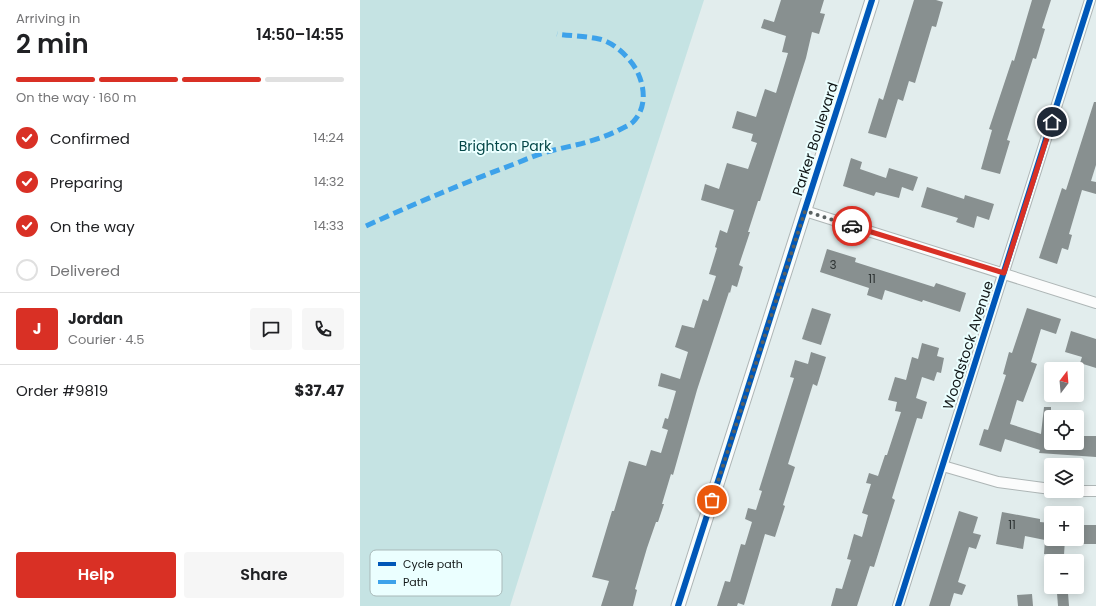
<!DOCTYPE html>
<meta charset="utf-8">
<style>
:root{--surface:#fff;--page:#f6f6f6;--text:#202124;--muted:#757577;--line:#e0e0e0;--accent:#d93025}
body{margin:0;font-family:Poppins,sans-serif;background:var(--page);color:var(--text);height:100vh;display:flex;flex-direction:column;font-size:15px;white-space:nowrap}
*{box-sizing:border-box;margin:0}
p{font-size:13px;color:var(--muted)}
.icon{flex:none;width:22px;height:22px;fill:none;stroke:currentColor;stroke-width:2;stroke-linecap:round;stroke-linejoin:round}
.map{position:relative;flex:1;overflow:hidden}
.side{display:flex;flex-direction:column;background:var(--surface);width:360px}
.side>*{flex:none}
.needle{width:26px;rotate:16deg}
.buttons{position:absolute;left:684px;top:362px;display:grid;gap:8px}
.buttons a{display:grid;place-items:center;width:40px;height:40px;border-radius:4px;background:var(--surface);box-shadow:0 2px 10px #0003;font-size:20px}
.pin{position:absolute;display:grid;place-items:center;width:34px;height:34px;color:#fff;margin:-17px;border:2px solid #fff;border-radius:50%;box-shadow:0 1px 4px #0007}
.courier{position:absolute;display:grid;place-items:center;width:40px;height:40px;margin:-20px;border:3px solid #d93025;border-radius:50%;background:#fff;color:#222;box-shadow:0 1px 5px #0007}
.headline em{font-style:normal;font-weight:600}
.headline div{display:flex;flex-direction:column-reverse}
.headline{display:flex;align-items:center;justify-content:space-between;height:68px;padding:0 16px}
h1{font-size:26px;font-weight:600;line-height:30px}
.bar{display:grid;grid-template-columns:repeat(4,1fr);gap:6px 4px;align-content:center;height:48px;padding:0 16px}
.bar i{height:5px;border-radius:3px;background:var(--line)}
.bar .active{background:var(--accent)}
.bar p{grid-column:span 4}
.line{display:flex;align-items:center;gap:10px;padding:0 16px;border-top:1px solid var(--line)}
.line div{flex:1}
.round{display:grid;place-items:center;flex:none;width:42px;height:42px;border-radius:4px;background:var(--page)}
ol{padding:0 16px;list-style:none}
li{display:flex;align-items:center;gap:12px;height:44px}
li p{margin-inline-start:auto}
li .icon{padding:4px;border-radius:50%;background:var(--accent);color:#fff;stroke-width:4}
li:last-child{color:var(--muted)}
li i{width:22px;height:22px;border:2px solid var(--line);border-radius:50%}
.action{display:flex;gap:8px;margin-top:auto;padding:8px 16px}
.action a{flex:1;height:46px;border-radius:4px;background:var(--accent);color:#fff;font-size:16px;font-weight:600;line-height:46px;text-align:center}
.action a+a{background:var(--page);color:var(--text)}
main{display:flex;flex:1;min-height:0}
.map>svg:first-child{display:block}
</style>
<main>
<section class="side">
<div class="headline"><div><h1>2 min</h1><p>Arriving in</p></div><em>14:50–14:55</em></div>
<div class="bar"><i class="active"></i><i class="active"></i><i class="active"></i><i></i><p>On the way · 160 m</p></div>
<ol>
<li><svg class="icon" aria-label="check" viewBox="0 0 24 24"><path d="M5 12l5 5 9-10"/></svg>Confirmed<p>14:24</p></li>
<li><svg class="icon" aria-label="check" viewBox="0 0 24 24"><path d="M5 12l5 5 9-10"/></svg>Preparing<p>14:32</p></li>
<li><svg class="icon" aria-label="check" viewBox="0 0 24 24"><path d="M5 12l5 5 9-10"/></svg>On the way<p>14:33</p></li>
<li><i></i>Delivered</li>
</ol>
<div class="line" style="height:72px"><b class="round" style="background:var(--accent);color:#fff">J</b><div><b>Jordan</b><p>Courier · 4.5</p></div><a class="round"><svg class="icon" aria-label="chat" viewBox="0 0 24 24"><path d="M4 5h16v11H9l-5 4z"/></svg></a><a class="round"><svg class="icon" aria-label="phone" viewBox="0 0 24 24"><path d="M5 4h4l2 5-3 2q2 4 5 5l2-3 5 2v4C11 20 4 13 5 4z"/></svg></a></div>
<div class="line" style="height:52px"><div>Order #9819</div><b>$37.47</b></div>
<div class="action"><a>Help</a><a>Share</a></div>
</section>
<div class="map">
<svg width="736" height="606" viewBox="0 0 736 606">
<rect width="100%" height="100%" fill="#e2eded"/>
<path fill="#c5e3e3" d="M0,0h344l-115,355 -79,251h-150z"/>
<g fill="#889090">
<path d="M421,0h43l-4,13 5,1 -6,20 -7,-2 -6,26 -46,143h-2l-10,31h2l-11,33 4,2 -6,20 -5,-2 -2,8 -1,-1 -32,98 -24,85 -2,-1 -9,30h2l-6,18h-2l-9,26 -12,41 2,1 -4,16h-32l8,-25 -17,-4 20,-66h2l15,-50 17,5 5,-16 10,3 7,-23 -6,-2 3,-10 3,1 8,-28 -18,-5 3,-13 19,6 8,-27 -13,-5 7,-22 12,3 9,-29 5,2 8,-25 -7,-2 8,-26 -2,-1 5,-17 7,3 7,-23 -33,-10 4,-16 14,5 8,-26 21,6 9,-26 -6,-2 2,-7 -21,-6 5,-17 19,6 9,-28 11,4 12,-40 -6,-1 4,-16 -25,-8 3,-9 10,3z"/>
<path d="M554,0h22l7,2 -7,25 -4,-1 -17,57 -6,-2 -6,20 -5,-2 -12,39 -18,-5 11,-35 4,2z"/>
<path d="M672,0h19l-9,28 3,1 -9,30 -3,-1 -26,82 3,1 -10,33 -19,-5 11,-39 -3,-1 23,-69 2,1z"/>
<path d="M734,102h2v63l-5,16 5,1v12l-14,-4 -13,44 3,1 -4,15 -6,-2 -5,16 -18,-6 23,-70 4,2z"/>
<path d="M491,158l11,4 -2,7 26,9 3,-10 29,9 -5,14 -11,-4 -3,11 -23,-6 -2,4 -31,-10z"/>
<path d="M567,187l37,12 1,-4 29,9 -5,16 -12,-4 -3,12 -18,-6 2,-4 -37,-11z"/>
<path d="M467,249l29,9 -1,4 79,25 2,-4 30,10 -6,19 -37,-12 -1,2 -37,-12 -3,10 -15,-5 2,-7 -49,-16z"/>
<path d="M452,308l19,6 -10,31 -19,-6z"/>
<path d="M667,308l34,11 -5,15 -15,-5 -10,33 6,2 -4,11 -10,27 -6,-2 -7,24 31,10 3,-27h7v36h31v-7h14v21l-57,-4 1,-3 -35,-11 -4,13 -22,-7 5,-16 4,1 4,-12 14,-43 -3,-1 6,-22 3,1z"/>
<path d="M711,331l25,8v29l-16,-5 2,-6 -17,-5z"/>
<path d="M562,343l17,5 -2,8 7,2 -3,15 -4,-1 -3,9 -12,-4 -6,21 11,4 -5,17 -5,-1 -25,80 3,2 -21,67 -4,-1 -13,40h-26l5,-18 6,1 9,-29 -4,-1 7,-25 8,3 6,-22 -6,-2 9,-29 -5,-1 3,-10 9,3 7,-21h2l14,-43 -6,-1 2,-9 -9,-2 7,-23 11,3 6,-23 6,2z"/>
<path d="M451,352l15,5 -9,29 -4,-2 -25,80 7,3 -12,38 2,1 -10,31 -10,-3 -21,71 -6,-2 -1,3h-20l8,-25 5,1 11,-38 4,1 7,-23 -7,-3 3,-11 8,2 6,-19 -3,-1 35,-112 -4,-1 5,-17 13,4z"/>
<path d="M599,511l19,6 -5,16 8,2 -5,14 -7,-2 -11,35 8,3 -4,10 -8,-2 -4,13h-21z"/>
<path d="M642,512l38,7v3l11,1v16h14l-1,16 -20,-1 1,-14 -20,-4 -2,13 -27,-5z"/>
<rect x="717" y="525" width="19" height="19"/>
<path d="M697,593h11l1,13h-11z"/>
<path d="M672,594l1,12h-15l-1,-11z"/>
</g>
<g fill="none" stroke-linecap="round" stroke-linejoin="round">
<defs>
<g id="minor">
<path d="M445,211l291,92"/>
<path d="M583,466l55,16 53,7"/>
<path d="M717,491h19"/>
<path d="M538,606l192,-606"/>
</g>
<path id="tertiary" d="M318,606l194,-606"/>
</defs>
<use href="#minor" stroke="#aeb6b6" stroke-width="12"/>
<use href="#tertiary" stroke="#aeb6b6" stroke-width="15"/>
<use href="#minor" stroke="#fbfcfc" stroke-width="10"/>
<use href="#tertiary" stroke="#fbfcfc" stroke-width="13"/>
<path stroke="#3da2ea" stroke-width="5" stroke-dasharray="10 5" stroke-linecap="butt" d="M6,226c50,-23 100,-44 151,-63 12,-5 24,-10 37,-13 22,-5 42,-9 63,-19 5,-3 12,-5 16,-9 14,-14 12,-35 4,-51 -7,-13 -23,-29 -38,-32 -14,-3 -28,-3 -42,-5"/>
<defs>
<g id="cycleway">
<path d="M318,606l194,-606"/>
<path d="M538,606l192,-606"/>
</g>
</defs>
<use href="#cycleway" stroke="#ebffff" stroke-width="8"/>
<use href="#cycleway" stroke="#0057b8" stroke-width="6"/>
</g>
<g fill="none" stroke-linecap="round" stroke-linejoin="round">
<path stroke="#5a6161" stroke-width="4" stroke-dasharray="0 7.2" d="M352,500l93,-289 47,15"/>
<path stroke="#d93025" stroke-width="5" d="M492,226l152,47 48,-151"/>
</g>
<g text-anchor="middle" stroke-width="4" stroke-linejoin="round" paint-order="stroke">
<g font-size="12" fill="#2e3434">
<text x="473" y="269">3</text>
<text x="512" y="283">11</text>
<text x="652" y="529">11</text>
</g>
<g font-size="14" fill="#101616" stroke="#ebffff">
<text transform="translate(455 139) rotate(-72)" y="5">Parker Boulevard</text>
<text transform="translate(608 345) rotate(-72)" y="5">Woodstock Avenue</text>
</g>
<g font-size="14" fill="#044748" stroke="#ebffff">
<text x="145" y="151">Brighton Park</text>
</g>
</g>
<rect x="10" y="550" width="132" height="46" rx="6" fill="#ebffff" stroke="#a9b9b9" stroke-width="1"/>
<rect x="18" y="562" width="18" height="4" fill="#0057b8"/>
<rect x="18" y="580" width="18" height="4" fill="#3da2ea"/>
<g font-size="11" fill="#101616">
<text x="43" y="568">Cycle path</text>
<text x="43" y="586">Path</text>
</g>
</svg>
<div class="buttons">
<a><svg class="needle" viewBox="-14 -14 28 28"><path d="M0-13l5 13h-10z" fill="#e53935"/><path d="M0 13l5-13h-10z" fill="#757577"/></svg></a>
<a><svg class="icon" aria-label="locate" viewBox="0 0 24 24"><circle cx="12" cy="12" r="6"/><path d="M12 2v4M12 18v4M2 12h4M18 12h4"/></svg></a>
<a><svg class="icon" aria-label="layers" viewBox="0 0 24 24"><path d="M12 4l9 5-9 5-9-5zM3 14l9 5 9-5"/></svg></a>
<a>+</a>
<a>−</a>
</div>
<div class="pin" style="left:352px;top:500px;background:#ea580c"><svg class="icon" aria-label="bag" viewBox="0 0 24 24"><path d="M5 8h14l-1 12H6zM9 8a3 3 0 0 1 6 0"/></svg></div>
<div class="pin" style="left:692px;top:122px;background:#1f2937"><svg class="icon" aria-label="home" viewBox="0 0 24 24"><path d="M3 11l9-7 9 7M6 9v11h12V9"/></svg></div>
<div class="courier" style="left:492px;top:226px"><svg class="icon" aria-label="car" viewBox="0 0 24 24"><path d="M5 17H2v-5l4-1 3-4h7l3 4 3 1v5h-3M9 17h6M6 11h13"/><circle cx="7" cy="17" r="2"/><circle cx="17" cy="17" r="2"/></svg></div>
</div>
</main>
